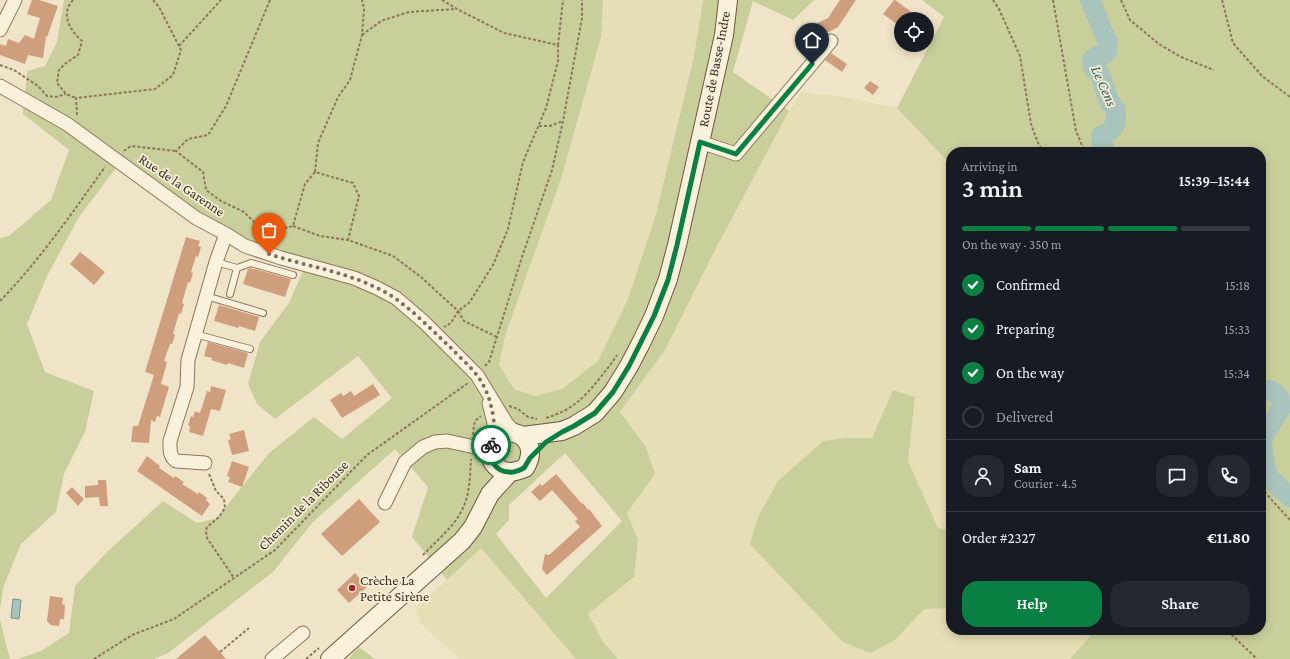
<!DOCTYPE html>
<meta charset="utf-8">
<style>
:root{--surface:#171b24;--page:#242831;--text:#f1f3f6;--muted:#9ea1a6;--line:#363941;--accent:#0b8043}
body{margin:0;font-family:"Crimson Pro",serif;background:var(--page);color:var(--text);height:100vh;display:flex;flex-direction:column;font-size:15px;white-space:nowrap}
*{box-sizing:border-box;margin:0}
p{font-size:13px;color:var(--muted)}
.icon{flex:none;width:22px;height:22px;fill:none;stroke:currentColor;stroke-width:2;stroke-linecap:round;stroke-linejoin:round}
.map{position:relative;flex:1;overflow:hidden}
.drawer{position:absolute;left:946px;top:147px;width:320px;height:488px;display:flex;flex-direction:column;background:var(--surface);border-radius:16px;box-shadow:0 2px 10px #0003}
.drawer>*{flex:none}
.fabs{position:absolute;left:894px;top:12px;display:grid;gap:8px}
.fabs a{display:grid;place-items:center;width:40px;height:40px;border-radius:50%;background:var(--surface);box-shadow:0 2px 10px #0003;font-size:20px}
.pin{position:absolute;display:grid;place-items:center;width:34px;height:34px;color:#fff;margin:-41px -17px;border-radius:50% 50% 50% 0;rotate:-45deg;box-shadow:0 0 4px #0007}
.pin .icon{rotate:45deg}
.courier{position:absolute;display:grid;place-items:center;width:40px;height:40px;margin:-20px;border:3px solid #0b8043;border-radius:50%;background:#fff;color:#222;box-shadow:0 1px 5px #0007}
.summary em{font-style:normal;font-weight:600}
.summary div{display:flex;flex-direction:column-reverse}
.summary{display:flex;align-items:center;justify-content:space-between;height:68px;padding:0 16px}
h1{font-size:26px;font-weight:600;line-height:30px}
.bar{display:grid;grid-template-columns:repeat(4,1fr);gap:6px 4px;align-content:center;height:48px;padding:0 16px}
.bar i{height:5px;border-radius:3px;background:var(--line)}
.bar .on{background:var(--accent)}
.bar p{grid-column:span 4}
.line{display:flex;align-items:center;gap:10px;padding:0 16px;border-top:1px solid var(--line)}
.line div{flex:1}
.round{display:grid;place-items:center;flex:none;width:42px;height:42px;border-radius:16px;background:var(--page)}
ol{padding:0 16px;list-style:none}
li{display:flex;align-items:center;gap:12px;height:44px}
li p{margin-inline-start:auto}
li .icon{padding:4px;border-radius:50%;background:var(--accent);color:#fff;stroke-width:4}
li:last-child{color:var(--muted)}
li i{width:22px;height:22px;border:2px solid var(--line);border-radius:50%}
.button{display:flex;gap:8px;margin-top:auto;padding:8px 16px}
.button a{flex:1;height:46px;border-radius:16px;background:var(--accent);color:#fff;font-size:16px;font-weight:600;line-height:46px;text-align:center}
.button a+a{background:var(--page);color:var(--text)}
.map>svg:first-child{display:block}
</style>
<div class="map">
<svg width="1290" height="659" viewBox="0 0 1290 659">
<rect width="100%" height="100%" fill="#f0e4c8"/>
<g fill="#e6deb5">
<path d="M603,0h100l-9,56 -38,158 -28,85 -30,62 -36,28 -27,7 -21,-7 -15,-24 6,-29 56,-157 40,-142z"/>
<path d="M802,92l42,5 53,11 54,57v365l-13,-2 -30,-67 7,-64 -43,41h-27l50,202 29,-31 27,-1v22h145l-26,29h-452l-14,-16 -16,-29 46,-37 4,-37 -11,-27 28,-39 -9,-27 -26,-35 45,-62 50,-100 74,-139z"/>
<path d="M481,548l95,111h-116l-39,-35 -6,-17 32,-27z"/>
</g>
<g fill="#c9cf9b" fill-rule="evenodd">
<path d="M64,0h539l-2,37 -40,142 -56,157 -6,29 15,24 21,7 27,-7 36,-28 30,-62 28,-85 38,-158 9,-56h111l-21,20 -40,-19 -20,71 56,39 -74,139 -50,100 -45,62 26,35 9,27 -28,39 11,27 -4,37 -46,37 16,29 14,16h-42l-95,-111 -34,32 -35,-43 16,-50 -33,-38 -83,74 -39,49 -105,81 -14,6h-136l23,-8 28,-18 6,-47 33,-35 55,-50 34,22 20,-5 52,-65 45,-36 28,22 50,-41 -34,-42 -83,63 -18,-15 -9,-20 12,-42 29,-39 18,-41 -81,-30 -101,-73 -9,9 -37,49 -32,59 -20,48 18,48 49,19 -9,41 -21,42 -8,38 -35,32 -18,44 -3,22v-372l9,-2 42,-36 18,-50 -46,-36 4,-43 18,-5 12,-24zM565,453l57,68 -76,77 -50,-64 13,-14v-15z"/>
<path d="M922,0h368v659h-220l26,-29h165v-478h-310v13l-54,-57 47,-91z"/>
<path d="M893,390l22,7 -7,64 30,67 13,2v78l-27,1 -29,31 -25,13 -27,-11 -93,-98 8,-27 20,-36 45,-40 22,-3h27z"/>
<path d="M0,620l10,39h-10z"/>
<path d="M359,647l16,12h-27z"/>
</g>
<path fill="#a9c4bc" stroke="#6f938a" d="M13,599l8,1 -2,19 -8,-1z"/>
<g fill="none" stroke-linecap="round" stroke-linejoin="round">
<g stroke="#a9c4bc" stroke-width="20">
<path d="M1090,0l18,43 -1,9 -3,3 -7,1 -5,4 1,7 7,8 9,26 7,9v12l-5,8 -10,6 1,9 4,7"/>
<path d="M1261,388c12,3 19,4 21,18l-20,33 1,16 6,23 21,19"/>
</g>
</g>
<g fill="#cf9f7d">
<path d="M32,0h7l19,6 -11,31 -1,-1 -3,22 -15,-3 -3,9 -25,-9v-11l6,2 2,-7 11,4 6,-8 9,4 6,-21 -13,-4z"/>
<path d="M840,0h16l-18,27 -24,13 4,4 -5,6 -12,-19 27,-13z"/>
<path d="M894,0h1l26,19h-20v8l-18,-13z"/>
<path d="M831,53l16,11 -5,8 -17,-12z"/>
<path d="M870,81l9,6 -6,8 -9,-7z"/>
<path d="M186,237l14,4 -2,5 3,1 -3,10 -2,-1 -5,16 2,1 -3,10 -2,-1 -6,21 2,1 -3,10 -2,-1 -6,21 2,1 -3,9h-2l-6,17 3,1 -6,22 8,3 -9,30 -3,-1 -2,6 -4,-2 -2,23 -18,-1 2,-16h5l16,-51 -9,-3z"/>
<path d="M80,252l25,20 -11,13 -24,-21z"/>
<path d="M251,268l40,11 -6,18 -42,-13 5,-15z"/>
<path d="M219,305l40,12 -4,14 -16,-5 -1,2 -24,-7z"/>
<path d="M208,342l40,11 -4,15 -16,-5 -1,2 -16,-5 1,-2 -8,-2z"/>
<path d="M373,384l7,11 -38,23 -12,-18 11,-7 2,3 8,-5 3,5z"/>
<path d="M211,386l15,4 -6,21 -9,-2 -8,27 -14,-4 1,-6 -2,-1 3,-9 2,1 2,-6 5,2 7,-22 3,1z"/>
<path d="M244,430l5,21 -17,4 -4,-15 3,-1 -2,-5z"/>
<path d="M147,456l13,10 -1,2 15,10 1,-2 9,6 -2,2 16,10 1,-2 8,6 -1,2 4,4 -8,12 -65,-45z"/>
<path d="M232,461l17,6 -7,20 -14,-5 2,-5 -3,-1z"/>
<path d="M556,474l26,30 1,-1 5,7 1,-1 13,17 -55,49 -5,-6 3,-15 4,1 31,-28 -5,-6 3,-2 -26,-29 -12,11 -9,-9 9,-8 2,2z"/>
<path d="M98,480h8l2,26h-8l-1,-9 -14,1v-12l13,-1z"/>
<path d="M72,487l12,12 -6,7 -12,-13z"/>
<path d="M359,499l21,23 -38,34 -21,-22z"/>
<path d="M355,573l12,14 -18,16 -12,-13z"/>
<path d="M50,596l13,2 -1,6 3,1 -1,14h-4l-1,7 -8,-1 -4,-4z"/>
<path d="M205,635l21,24h-50z"/>
</g>
<g fill="none" stroke-linecap="round" stroke-linejoin="round">
<defs>
<g id="lane">
<path d="M216,262l21,6 -7,26"/>
<path d="M237,268l14,-5 42,12"/>
<path d="M206,296l57,17"/>
<path d="M195,334l55,15"/>
</g>
<g id="street">
<path d="M0,30l15,-30"/>
<path d="M0,86l67,38 129,94 30,16 19,12 36,12 73,20 23,10 19,10 28,24 53,53 30,49 8,8"/>
<path d="M700,142l36,12 95,-113"/>
<path d="M489,403l5,20 -1,17"/>
<path d="M205,463l-29,-2c-7,-5 -6,-12 -6,-20l17,-54 1,-27 28,-98 10,-28"/>
<path d="M385,503l20,-41 18,-15 12,-5 12,-1 42,9"/>
<path d="M272,659l31,-26"/>
</g>
<g id="secondary">
<path d="M509,432c21,2 26,20 16,36 -5,2 -10,4 -16,4 -22,-1 -29,-35 0,-40z"/>
<path d="M523,436l39,-5 12,-5 21,-13 18,-21 16,-26 12,-23 13,-27 14,-37 9,-34 47,-210 4,-35"/>
<path d="M330,659l132,-118 11,-14 17,-33 20,-22"/>
</g>
</defs>
<use href="#lane" stroke="#8d765c" stroke-width="8"/>
<use href="#street" stroke="#8d765c" stroke-width="15"/>
<use href="#secondary" stroke="#6f573f" stroke-width="20"/>
<g stroke="#8d765c" stroke-width="2" stroke-dasharray="3 2" stroke-linecap="butt">
<path d="M73,0c-13,15 -3,30 9,41l-4,14 -12,8 -7,7 -2,13 9,11 10,4"/>
<path d="M270,0l-44,106 -18,29 -20,4 -12,12 27,21 3,18 15,11 23,11 16,16 22,1 11,-3 12,-42 10,-12 38,11 6,13 -11,44 45,16 28,21 37,34 -7,12 -7,4"/>
<path d="M442,0l15,9 47,24 54,12v16l-12,47 -23,54 -15,67 -15,36 -24,38 -11,8 6,10 33,16"/>
<path d="M993,0l6,9 21,47 11,68 7,19 6,9"/>
<path d="M1053,0l23,131 9,21"/>
<path d="M1121,0l9,20 29,24 22,13 33,13"/>
<path d="M1222,0l11,43 29,33 28,21"/>
<path d="M362,35l19,-14 28,-9 47,-3"/>
<path d="M558,45l5,-45"/>
<path d="M179,46l42,-46"/>
<path d="M0,65l14,5 24,16 9,10 9,1 10,-3"/>
<path d="M77,115l-1,-17 79,-9 18,-14 8,-25 -22,-43 -6,-7"/>
<path d="M539,126h11l13,-5"/>
<path d="M124,151l7,-5 45,5"/>
<path d="M315,172l3,-29 20,-46 12,-17 12,-45 2,-26 -2,-9"/>
<path d="M293,226l27,10 28,4"/>
<path d="M0,301c40,-41 72,-88 105,-134"/>
<path d="M485,366l4,-4 32,-102 31,-90 11,-49 19,-103v-18"/>
<path d="M509,406l9,3 10,8 9,2"/>
<path d="M546,418c26,-8 37,-19 54,-40 6,-8 12,-15 17,-23"/>
<path d="M473,435c1,-9 0,-14 8,-19"/>
<path d="M209,474l7,17 8,8 1,9 -6,9 -12,10 -1,4 1,7 27,40"/>
<path d="M1261,488l29,32"/>
<path d="M423,555c14,-15 32,-29 40,-47 7,-15 7,-33 8,-49"/>
<path d="M1229,630l3,5 25,24"/>
<path d="M220,652l29,-24"/>
<path d="M94,659l38,-24 42,-16 101,-69 92,-95 101,-72"/>
<path d="M306,659l13,-11"/>
</g>
<use href="#lane" stroke="#faf1dc" stroke-width="6"/>
<use href="#street" stroke="#faf1dc" stroke-width="13"/>
<use href="#secondary" stroke="#faf1dc" stroke-width="18"/>
</g>
<g fill="none" stroke-linecap="round" stroke-linejoin="round">
<path stroke="#7c6e5b" stroke-width="4" stroke-dasharray="0 7.2" d="M269,254c36,12 74,17 108,34 28,13 50,38 73,59 12,13 28,25 35,42 6,11 12,38 8,50 0,2 -2,4 -2,6"/>
<path stroke="#0b8043" stroke-width="5" d="M491,445c-4,12 4,27 18,27 5,1 11,-2 15,-4l6,-10 16,-16 16,-10 12,-6 21,-13 18,-21 16,-26 25,-50 14,-36 9,-35 23,-103 36,12 76,-90"/>
</g>
<circle fill="#9e2a2b" stroke="#f7eed8" stroke-width="1.5" cx="352" cy="588" r="4"/>
<g text-anchor="middle" stroke-width="3.5" stroke-linejoin="round" paint-order="stroke">
<g font-size="14" fill="#3d2e20" stroke="#f7eed8">
<text transform="translate(714 69) rotate(-79)" y="5">Route de Basse-Indre</text>
<text transform="translate(182 185) rotate(34)" y="5">Rue de la Garenne</text>
<text transform="translate(303 505) rotate(-45)" y="5">Chemin de la Ribouse</text>
</g>
<g font-size="14" fill="#3d2e20" stroke="#f7eed8" text-anchor="start">
<text x="360" y="585">Crèche La<tspan x="360" dy="16">Petite Sirène</tspan></text>
</g>
<g font-size="15" font-style="italic" fill="#2f5d5a" stroke="#f7eed8">
<text transform="translate(1104 86) rotate(66)" y="5">Le Cens</text>
</g>
</g>
</svg>
<div class="fabs">
<a><svg class="icon" aria-label="locate" viewBox="0 0 24 24"><circle cx="12" cy="12" r="6"/><path d="M12 2v4M12 18v4M2 12h4M18 12h4"/></svg></a>
</div>
<div class="pin" style="left:269px;top:254px;background:#ea580c"><svg class="icon" aria-label="bag" viewBox="0 0 24 24"><path d="M5 8h14l-1 12H6zM9 8a3 3 0 0 1 6 0"/></svg></div>
<div class="pin" style="left:812px;top:64px;background:#1f2937"><svg class="icon" aria-label="home" viewBox="0 0 24 24"><path d="M3 11l9-7 9 7M6 9v11h12V9"/></svg></div>
<div class="courier" style="left:491px;top:445px"><svg class="icon" aria-label="bike" viewBox="0 0 24 24"><circle cx="6" cy="16" r="4"/><circle cx="18" cy="16" r="4"/><path d="M6 16l4-8h5l3 8M10 8l3 8H6M13 5h3"/></svg></div>
<section class="drawer">
<div class="summary"><div><h1>3 min</h1><p>Arriving in</p></div><em>15:39–15:44</em></div>
<div class="bar"><i class="on"></i><i class="on"></i><i class="on"></i><i></i><p>On the way · 350 m</p></div>
<ol>
<li><svg class="icon" aria-label="check" viewBox="0 0 24 24"><path d="M5 12l5 5 9-10"/></svg>Confirmed<p>15:18</p></li>
<li><svg class="icon" aria-label="check" viewBox="0 0 24 24"><path d="M5 12l5 5 9-10"/></svg>Preparing<p>15:33</p></li>
<li><svg class="icon" aria-label="check" viewBox="0 0 24 24"><path d="M5 12l5 5 9-10"/></svg>On the way<p>15:34</p></li>
<li><i></i>Delivered</li>
</ol>
<div class="line" style="height:72px"><a class="round"><svg class="icon" aria-label="person" viewBox="0 0 24 24"><circle cx="12" cy="8" r="4"/><path d="M4 21q1-7 8-7t8 7"/></svg></a><div><b>Sam</b><p>Courier · 4.5</p></div><a class="round"><svg class="icon" aria-label="chat" viewBox="0 0 24 24"><path d="M4 5h16v11H9l-5 4z"/></svg></a><a class="round"><svg class="icon" aria-label="phone" viewBox="0 0 24 24"><path d="M5 4h4l2 5-3 2q2 4 5 5l2-3 5 2v4C11 20 4 13 5 4z"/></svg></a></div>
<div class="line" style="height:52px"><div>Order #2327</div><b>€11.80</b></div>
<div class="button"><a>Help</a><a>Share</a></div>
</section>
</div>
